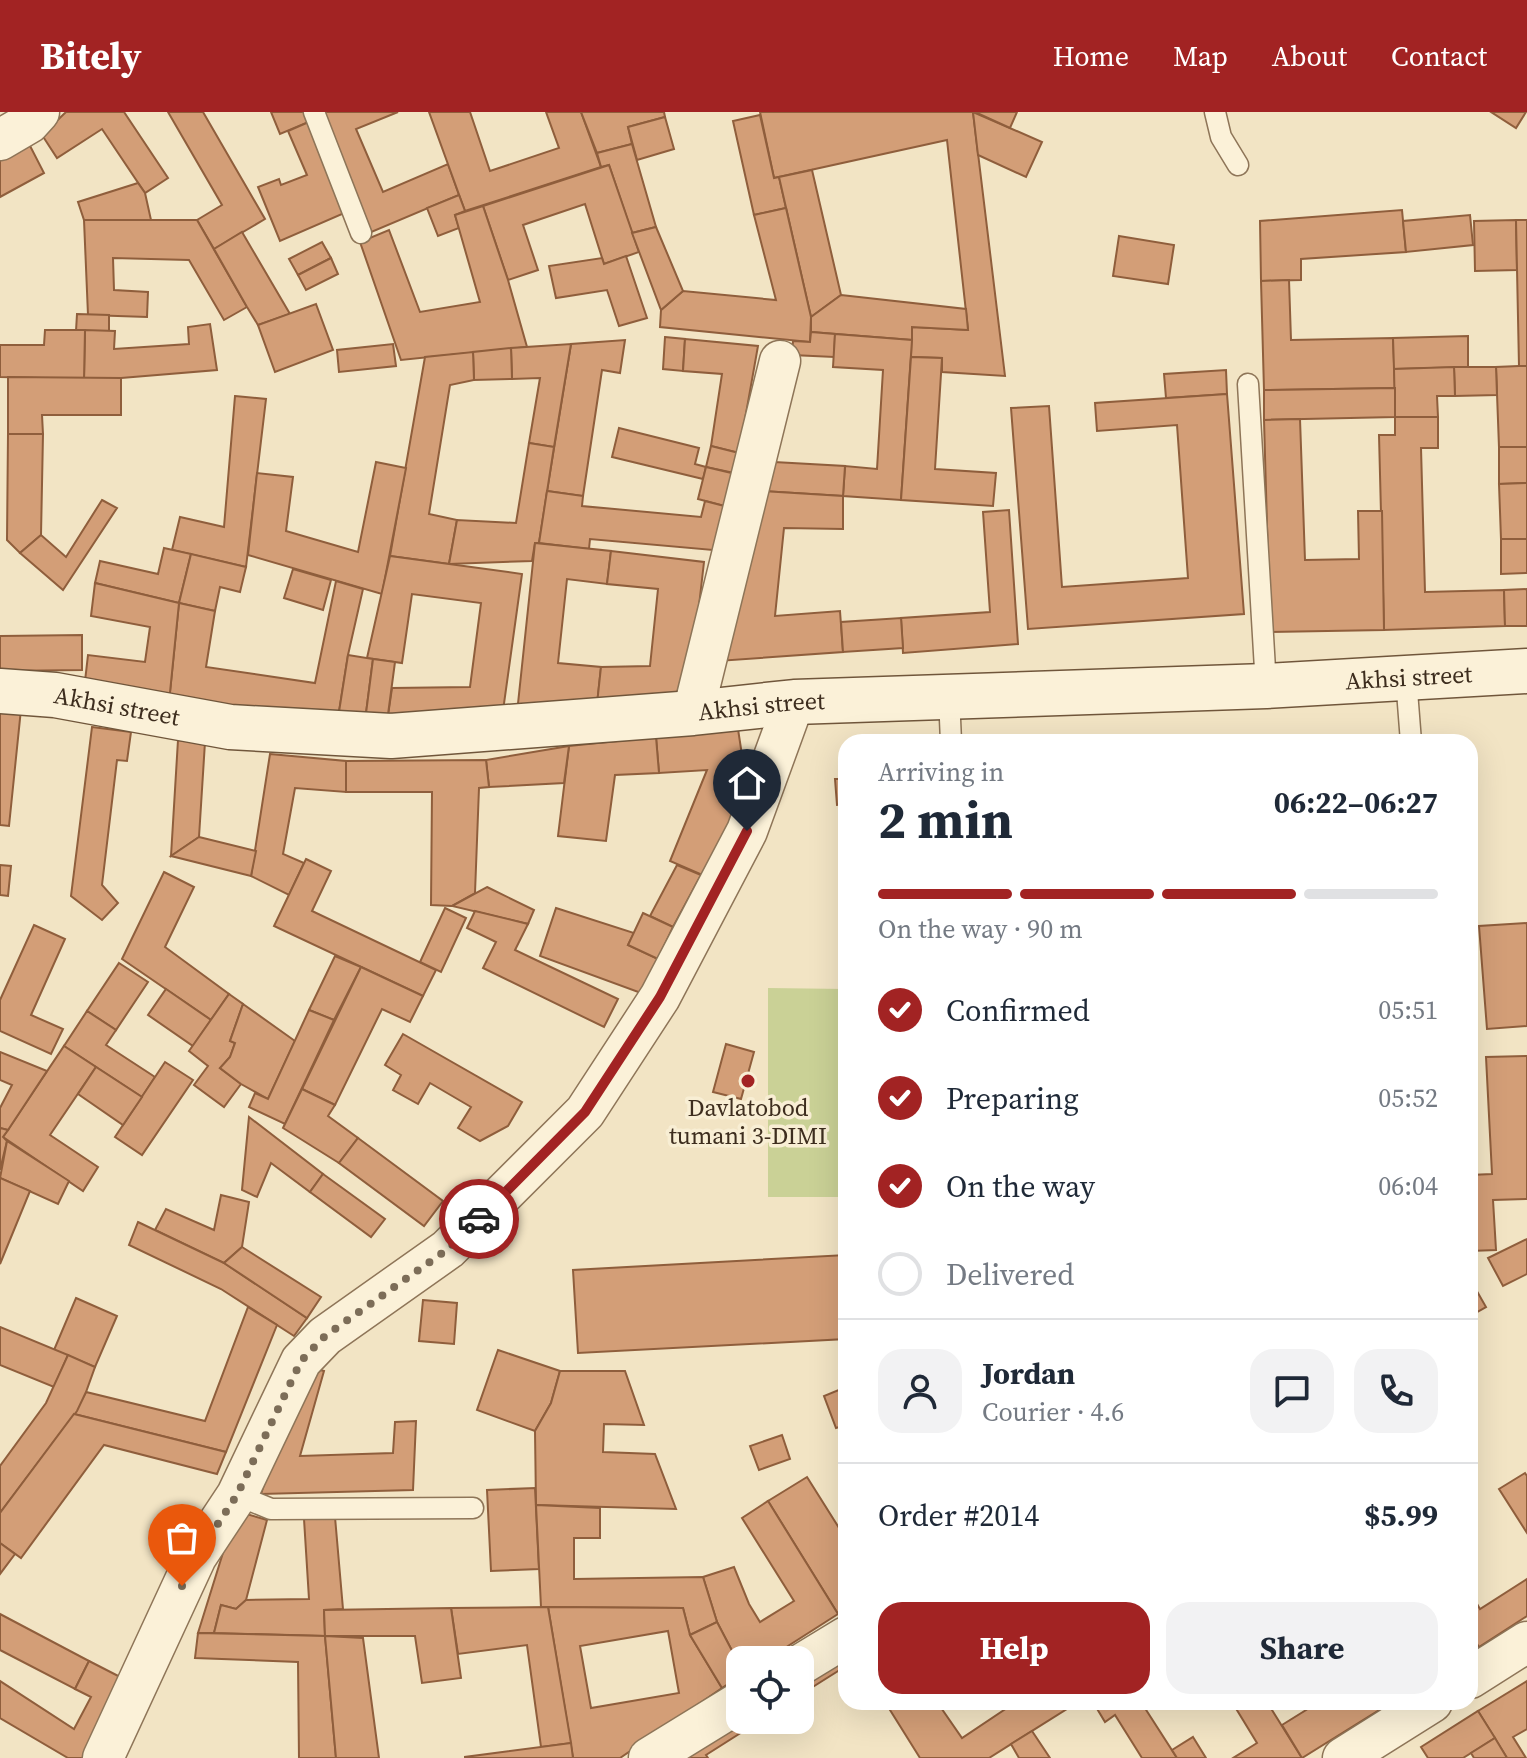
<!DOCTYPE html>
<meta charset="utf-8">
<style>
:root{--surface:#fff;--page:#f2f2f3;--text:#1f2937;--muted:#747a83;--line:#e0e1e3;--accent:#a22323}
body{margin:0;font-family:"Source Serif 4",serif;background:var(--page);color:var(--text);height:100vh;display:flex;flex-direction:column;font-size:30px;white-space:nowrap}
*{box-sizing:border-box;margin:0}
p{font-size:26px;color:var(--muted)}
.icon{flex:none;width:44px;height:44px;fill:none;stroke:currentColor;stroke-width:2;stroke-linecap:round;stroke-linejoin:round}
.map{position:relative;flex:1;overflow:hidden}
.side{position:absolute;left:838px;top:622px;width:640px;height:976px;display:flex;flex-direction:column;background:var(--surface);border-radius:24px;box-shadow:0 8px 32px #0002}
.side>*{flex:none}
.tools{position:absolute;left:726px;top:1534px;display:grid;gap:16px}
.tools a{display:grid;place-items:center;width:88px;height:88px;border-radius:16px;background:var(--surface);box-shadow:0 8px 32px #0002;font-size:40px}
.pin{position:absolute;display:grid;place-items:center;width:68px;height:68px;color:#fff;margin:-82px -34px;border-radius:50% 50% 50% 0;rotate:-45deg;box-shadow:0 0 8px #0007}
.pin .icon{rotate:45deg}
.courier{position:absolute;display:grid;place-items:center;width:80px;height:80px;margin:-40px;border:6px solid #a22323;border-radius:50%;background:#fff;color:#222;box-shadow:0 2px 10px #0007}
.headline em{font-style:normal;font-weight:700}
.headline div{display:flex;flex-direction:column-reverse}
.headline{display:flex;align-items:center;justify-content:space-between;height:136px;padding:0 40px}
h1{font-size:52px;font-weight:700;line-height:60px}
.bar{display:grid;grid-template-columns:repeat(4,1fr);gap:12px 8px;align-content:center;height:96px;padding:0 40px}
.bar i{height:10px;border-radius:6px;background:var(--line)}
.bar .current{background:var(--accent)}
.bar p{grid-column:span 4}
.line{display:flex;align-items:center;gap:20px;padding:0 40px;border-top:2px solid var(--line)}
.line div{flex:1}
.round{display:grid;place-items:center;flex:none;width:84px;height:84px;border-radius:24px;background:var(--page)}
ol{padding:0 40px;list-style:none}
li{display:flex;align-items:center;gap:24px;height:88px}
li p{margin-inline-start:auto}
li .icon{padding:8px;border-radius:50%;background:var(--accent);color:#fff;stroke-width:4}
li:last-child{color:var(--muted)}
li i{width:44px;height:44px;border:4px solid var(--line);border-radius:50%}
.cta{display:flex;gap:16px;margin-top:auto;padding:16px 40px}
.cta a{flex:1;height:92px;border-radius:24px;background:var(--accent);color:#fff;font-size:32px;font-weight:700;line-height:92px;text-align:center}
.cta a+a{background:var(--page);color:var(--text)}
header{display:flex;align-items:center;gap:48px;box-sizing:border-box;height:112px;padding:0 40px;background:var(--accent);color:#fff}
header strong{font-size:38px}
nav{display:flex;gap:44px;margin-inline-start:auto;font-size:28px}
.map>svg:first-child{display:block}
</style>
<header>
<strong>Bitely</strong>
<nav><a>Home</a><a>Map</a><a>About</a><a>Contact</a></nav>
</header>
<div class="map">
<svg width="1527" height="1646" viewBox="0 0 1527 1646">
<rect width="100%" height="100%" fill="#f2e4c4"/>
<path fill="#cad196" d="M768,876l78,1v208h-78z"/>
<g fill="#d39e77" stroke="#8f5e3c" stroke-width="2" fill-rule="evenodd">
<path d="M66,0h58l44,66 -23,15 -43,-64 -45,29 -15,-23z"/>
<path d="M168,0h35l62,107 -51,30 -17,-29 25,-15z"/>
<path d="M271,0h36l4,9 -31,13z"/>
<path d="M316,0h82l-42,17 27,63 65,-28 11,31 -90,38z"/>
<path d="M429,0h41l20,59 69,-23 -13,-36h35l20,55 -136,44z"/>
<path d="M581,0h83l1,5 -37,10 4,17 -35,9z"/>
<path d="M760,0h213l32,264 -63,-4v-14l-31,-1 1,-30 56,3 -21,-190 -173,38z"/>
<path d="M973,0l69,30 -16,35 -48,-22z"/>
<path d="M975,0h42l-7,16z"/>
<path d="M1491,0h35l-10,16z"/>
<path d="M760,3l14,63 5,-1 7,31 -32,7 -21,-94z"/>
<path d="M665,5l9,32 -37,11 -9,-33z"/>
<path d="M311,9l38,90 -69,30 -22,-54 21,-8 2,6 26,-10 -19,-44z"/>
<path d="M27,28l17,33 -44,24v-43z"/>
<path d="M632,32l24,83 -24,6 -23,-68 -8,2 -4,-14z"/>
<path d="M609,53l30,87 -35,12 -19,-60 -62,21 15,45 -30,10 -25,-74z"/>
<path d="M812,58l29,125 -30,22 -32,-140z"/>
<path d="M138,71l7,10 6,27h-67l-6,-18z"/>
<path d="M459,83l6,16 -10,4 4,13 -21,8 -11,-28z"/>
<path d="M483,94l25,74 19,67 -126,13 -41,-118 29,-12 31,82 60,-10 -25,-87z"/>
<path d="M786,96l25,109 -1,25 -150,-15 1,-17 22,-19 93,9 -22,-85z"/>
<path d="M1402,98l4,42 -105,7v21l-40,1 -1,-60z"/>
<path d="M1470,103l3,30 -67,7 -3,-31z"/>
<path d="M84,108h113l50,87 -23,13 -35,-60 -76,-2 1,32 34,2 -1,25 -59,-2z"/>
<path d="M1516,108l1,50 -42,1 -1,-50z"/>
<path d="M1516,108h11v146h-8z"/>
<path d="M656,115l27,64 -22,19 -29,-77z"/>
<path d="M242,120l48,82 -32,11 -11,-18 -33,-58z"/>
<path d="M1119,124l55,9 -6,39 -55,-8z"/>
<path d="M322,130l9,16 -33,17 -9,-16z"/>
<path d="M626,144l21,62 -28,8 -12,-36 -51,8 -7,-32 53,-8 2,6z"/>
<path d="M331,146l7,16 -32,16 -8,-15z"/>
<path d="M1289,168l2,60 102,-2 2,50 -131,2 -3,-109z"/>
<path d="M841,183l125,14 2,21 -56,-3v13l-101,-8v-15z"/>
<path d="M316,192l17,46 -58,22 -17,-47z"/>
<path d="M77,202l32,1v16h-33z"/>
<path d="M210,212l7,46 -96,8 -37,1 1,-49 30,1 -1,18 75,-5 -1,-17z"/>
<path d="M45,218h40l-1,49 -84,-2v-32h44z"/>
<path d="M811,220l24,2 -1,23 -42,-2 1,-14 17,1z"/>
<path d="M835,222l77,6 -11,160 -58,-4 2,-30 32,3 6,-99 -50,-3z"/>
<path d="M1468,224v31l-74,2 -1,-31z"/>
<path d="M665,225l20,2 -2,32 -20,-2z"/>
<path d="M685,227l73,7 -19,107 -28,-7 11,-72 -39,-3z"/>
<path d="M625,228l-5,33 -18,-3 -19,126 -36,-5 24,-147z"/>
<path d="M393,232l3,22 -57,6 -2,-22z"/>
<path d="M571,232l-17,103 -25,-4 11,-65 -28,1 -1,-31z"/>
<path d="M511,236l1,31 -38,1 -1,-28z"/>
<path d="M473,240l1,28 -24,5 -21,129 28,6 -8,44 -59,-8 35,-199z"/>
<path d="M911,245l31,1 -7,111 61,4 -3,33 -92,-6z"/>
<path d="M1519,254h8v81h-28l-3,-80z"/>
<path d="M1454,255h42l1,28 -42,1z"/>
<path d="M1454,255l1,29h-18l1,21h-43l-1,-48z"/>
<path d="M1226,258l1,24 -61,4 -2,-24z"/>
<path d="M8,265l113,1v37h-79l1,19h-35z"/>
<path d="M1395,276v29l-131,3v-30z"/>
<path d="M1227,282l17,220 -216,15 -17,-221 38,-2 13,181 126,-9 -11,-153 -80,6 -2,-28z"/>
<path d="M235,284l31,3 -20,168 -74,-17 8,-33 44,10z"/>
<path d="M1395,305h43v31h-17l4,144 79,-2 1,36 -121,4 -5,-195h16z"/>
<path d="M1300,307l5,141 54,-1 -1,-48h24l2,119 -114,2 -6,-212z"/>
<path d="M619,316l80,20 -4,16 11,3 -3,12 -91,-22z"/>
<path d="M8,322h35l-2,101 -21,18 -13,-13z"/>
<path d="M529,331l25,4 -15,96h-4l-3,18 -83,3 8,-44 59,3z"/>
<path d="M711,334l28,7 -5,20 -28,-6z"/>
<path d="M1499,335h28v36l-28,1z"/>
<path d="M376,350l30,6 -24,126 -134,-39 9,-82 36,4 -7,54 72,21z"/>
<path d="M774,350l71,4 -2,30 -81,-5z"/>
<path d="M706,355l34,8 -8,33 -34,-9z"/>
<path d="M1527,371v56h-26l-2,-55z"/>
<path d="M547,379l36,5 -1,10 119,11 4,-16 27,7 -8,43 -134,-12 -1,10 -50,-6z"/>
<path d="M762,379l81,5v33l-59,-1 -9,88 65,-5 3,41 -125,9z"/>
<path d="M102,388l15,8 -54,82 -43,-37 21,-18 25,22z"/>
<path d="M1009,398l9,134 -115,9 -2,-35 89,-6 -7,-100z"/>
<path d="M1501,427h26v34l-26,1z"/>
<path d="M535,431l76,8 -4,33 -40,-5 -9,84 43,4 -4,37 -80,9z"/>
<path d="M164,436l27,6 -12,49 -84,-20 5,-22 58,13z"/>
<path d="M611,439l93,11 -15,131 -92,11 4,-37 49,-1 8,-77 -51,-5z"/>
<path d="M191,442l55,13 -6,25 -20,-5 -5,24 -36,-8z"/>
<path d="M390,444l132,18 -20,144 -115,4 5,-34 78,-1 11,-84 -69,-9 -10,69 -35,-5z"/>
<path d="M293,457l38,11 -8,30 -39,-12z"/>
<path d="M336,469l27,8 -15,66 -10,63 -169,-16 10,-99 36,8 -9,56 109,16z"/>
<path d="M95,471l84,20 -10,99 -85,-12 4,-35 57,7 5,-35 -59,-11z"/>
<path d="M1527,477v37h-22l-1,-36z"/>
<path d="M901,506l2,30 -60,4 -2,-30z"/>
<path d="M82,523v35l-82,1v-35z"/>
<path d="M348,543l25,4 -8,62 -27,-3z"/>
<path d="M373,547l22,3 -8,60 -22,-1z"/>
<path d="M0,594l21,3 -12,117 -9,-1z"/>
<path d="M92,615l39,5 -4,29 -10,-1 -15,125 16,18 -16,17 -31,-24z"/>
<path d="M738,617l9,59 -40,89 -37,-16 37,-91 -48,3 -3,-36z"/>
<path d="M656,625l3,36 -44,2 -9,66 -48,-5 11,-90z"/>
<path d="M178,628l27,2 -6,95 -28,19z"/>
<path d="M569,634l-5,37 -75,4 -3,-27z"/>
<path d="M270,642l76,7v31l-51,-4 -12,66 21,9 -15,32 -38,-19z"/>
<path d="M486,648l3,27 -10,1 -4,105 -23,13 -21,-1 1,-113h-86v-31z"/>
<path d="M835,667h11v25l-9,1z"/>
<path d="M199,725l57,14 -5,25 -80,-20z"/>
<path d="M306,747l25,12 -19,40 124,59 -13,26 -149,-70z"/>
<path d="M0,753l11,1 -3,30 -8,-1z"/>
<path d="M677,753l24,10 -28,52 -23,-11z"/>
<path d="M164,760l30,15 -29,60 64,47 -18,26 -89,-61z"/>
<path d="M487,775l47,23 -6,14 -76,-18z"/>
<path d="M445,796l21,10 -25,54 -21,-10z"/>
<path d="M556,796l78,25 -6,12 30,14 -17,34 -101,-37z"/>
<path d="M475,799l53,13 -13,26 103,49 -14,28 -121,-59 13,-26 -29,-14z"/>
<path d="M643,801l30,14 -15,32 -30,-14z"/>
<path d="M1527,811v103l-40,3 -8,-103z"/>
<path d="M34,813l31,14 -34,76 32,14 -12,25 -51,-23v-31z"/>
<path d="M335,844l26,11 -27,53 -25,-10z"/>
<path d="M119,851l29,19 -32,48 -29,-19z"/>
<path d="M361,855l62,29 -13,26 -28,-13 -47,96 -33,-16z"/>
<path d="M166,877l45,31 -18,26 -45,-31z"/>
<path d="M229,882l14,10 -13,37 5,2 -5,14 -10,11 21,16 -17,23 -30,-22 14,-19 -19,-15z"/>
<path d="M243,892l52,37 -27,58 -27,-15 -21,-16 10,-11 5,-14 -5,-2z"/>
<path d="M309,898l25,10 -49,104 -36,-17 6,-14 13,6z"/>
<path d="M87,899l29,19 -10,15 49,32 -13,20 -78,-51z"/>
<path d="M403,922l119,68 -14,24 -28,15 -22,-13 13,-21 -41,-24 -12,21 -25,-14 8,-15 -16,-10z"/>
<path d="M726,932l28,8 -13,47 -28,-7z"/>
<path d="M64,934l32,21 -46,68 48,32 -15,24 -80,-54z"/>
<path d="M0,940l47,19 -39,59 -8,-2v-20l12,-23 -12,-5z"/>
<path d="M1527,944v143l-34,1 3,50 -26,1v-76l22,-1 -6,-117z"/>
<path d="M165,950l28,18 -51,75 -27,-18z"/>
<path d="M96,955l46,30 -19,28 -45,-31z"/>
<path d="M302,977l33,16 -7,11 30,22 -19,25 -56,-35z"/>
<path d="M249,1005l74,57 -13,18 -39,-29 -14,34 -15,-7z"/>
<path d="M0,1016l8,2 -5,7 4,4 -7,29z"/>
<path d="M358,1026l85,63 -19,25 -85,-63z"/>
<path d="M7,1029l62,40 -11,23 -58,-26z"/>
<path d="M323,1062l62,45 -14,18 -61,-45z"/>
<path d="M0,1066l30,13 -30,73z"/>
<path d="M221,1083l28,7 -7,45 -18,16 -69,-33 11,-21 48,21z"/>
<path d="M138,1110l86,41 83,55 -13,18 -73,-47 -92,-44z"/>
<path d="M1527,1127v35l-24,12 -15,-28z"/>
<path d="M242,1135l79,50 -14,21 -83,-55z"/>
<path d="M846,1143v84l-268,14 -5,-83z"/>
<path d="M1470,1167l16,28 -16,9z"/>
<path d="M76,1186l41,18 -22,51 -41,-17z"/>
<path d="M423,1188l34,3 -3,41 -35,-3z"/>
<path d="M248,1195l29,18 -51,127 -152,-38 12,-22 119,29z"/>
<path d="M0,1215l68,28 -14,32 -54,-22z"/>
<path d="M498,1238l62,21 -9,32 -16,28 -58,-21z"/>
<path d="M68,1243l27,12 -9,25 -9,19 -77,102v-47l46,-63z"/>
<path d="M302,1253l22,6 -24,85 93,-3 2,-31 21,-1 -3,69 -152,4z"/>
<path d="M560,1259h65l19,54 -40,-1 -1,28 52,2 21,55 -140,-4 -1,-74 16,-28z"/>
<path d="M846,1275v38l-10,3 -12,-32z"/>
<path d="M74,1302l152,38 -9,22 -113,-29 -83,113 -21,-15v-30z"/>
<path d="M782,1323l8,24 -31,11 -9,-24z"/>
<path d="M1525,1361l2,3v57l-28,-44z"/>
<path d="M807,1365l39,62v71l-8,4 -70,-113z"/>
<path d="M535,1376l4,81 -48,2 -4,-81z"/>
<path d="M768,1389l70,113 -72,46h-26v6l-23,-44 -14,-45 31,-10 15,37 11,18 34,-21 -52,-83z"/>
<path d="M536,1393l64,3v30h-26v41l129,-2 14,45 -27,13 -7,-27 -142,-1z"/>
<path d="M236,1399l31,9 -21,80 -10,9 -15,-4 -7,28h-16z"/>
<path d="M335,1405l8,92 -19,1 1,26 -111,-3 7,-28 15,4 10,-9 63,-1 -5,-80z"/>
<path d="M0,1431l15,11 -15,20z"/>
<path d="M1527,1467v37l-48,31 -9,-14v-41l10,17z"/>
<path d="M548,1495l135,1 7,27 32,53 -102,70h-47zM668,1519l11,62 -88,15 -11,-62z"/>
<path d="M548,1495l23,136 -30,4 -14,-102 -69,9 -7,-46z"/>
<path d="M451,1496l10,70 -39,5 -7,-47h-90l-1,-26z"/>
<path d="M0,1502l89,47 -14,28 -75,-39z"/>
<path d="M717,1510l23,44v10l-18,12 -32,-53z"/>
<path d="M198,1521l127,3 11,122h-37l-1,-96 -103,-4z"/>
<path d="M325,1524l38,2 16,120h-43z"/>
<path d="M846,1528v26l-46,29v-26z"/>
<path d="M89,1549l39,20 -42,77h-18l-68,-40v-37l74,48 17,-32 -16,-8z"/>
<path d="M1527,1569v48l-14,8 13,21h-19l-29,-47z"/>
<path d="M885,1590h52l25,36 54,-36h62l-89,56h-69z"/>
<path d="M1093,1590h48l36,56h-35l-27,-43 -10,7z"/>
<path d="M1232,1590h35l35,56h-69l24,-15z"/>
<path d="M1319,1590h73l-90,56 -20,-33z"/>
<path d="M1478,1599l17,27 -32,20h-35l-7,-11z"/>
<path d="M740,1608h21l-55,35 2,3h-37z"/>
<path d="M1032,1619l18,27h-31l-8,-14z"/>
<path d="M1193,1625l13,21h-29l-5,-8z"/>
<path d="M1495,1626l12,20h-33l-3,-5z"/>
<path d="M571,1631l2,15h-108v-1z"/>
</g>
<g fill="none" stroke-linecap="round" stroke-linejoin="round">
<defs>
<g id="lane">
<path d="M314,0l47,121"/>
<path d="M1215,0l6,25 17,28"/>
<path d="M1248,272l18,302"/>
<path d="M1406,566l5,64"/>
<path d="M949,584l2,46"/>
<path d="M237,1383l34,14 202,-1"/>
</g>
<g id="street">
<path d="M0,28l29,-17 10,-11"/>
<path d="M693,601l87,-352"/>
<path d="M800,1553l46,-28"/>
<path d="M1470,1566l57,-36"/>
<path d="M103,1646l93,-201 41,-62 64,-134 24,-25 123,-87 137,-137 75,-115 87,-166 47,-129"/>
<path d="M649,1646l91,-56"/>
<path d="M1343,1646l89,-56"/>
</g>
<g id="secondary">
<path id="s1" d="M0,579l55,4 175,32 161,9 302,-23 101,-11 472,-16 261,-15"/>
</g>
</defs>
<use href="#lane" stroke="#8e7558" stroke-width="23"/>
<use href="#street" stroke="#8e7558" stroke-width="43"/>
<use href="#secondary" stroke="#70563b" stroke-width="47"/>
<use href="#lane" stroke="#fbf1d8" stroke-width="20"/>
<use href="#street" stroke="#fbf1d8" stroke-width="40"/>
<use href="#secondary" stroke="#fbf1d8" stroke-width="44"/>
</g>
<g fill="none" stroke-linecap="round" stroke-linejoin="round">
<path stroke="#7c6d58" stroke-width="8" stroke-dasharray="0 14.4" d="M182,1474l14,-29 41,-62 64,-134 24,-25 123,-87 31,-30"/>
<path stroke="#a22323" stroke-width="10" d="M479,1107l106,-107 75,-115 87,-166"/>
</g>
<circle fill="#a22323" stroke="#f8eed4" stroke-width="3" cx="748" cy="969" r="8"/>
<g text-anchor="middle" stroke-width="7" stroke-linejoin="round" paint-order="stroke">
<g font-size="24" fill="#3d2d1e" stroke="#f8eed4">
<text dy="8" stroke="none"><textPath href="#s1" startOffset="1414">Akhsi street</textPath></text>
<text dy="8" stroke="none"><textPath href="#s1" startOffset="118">Akhsi street</textPath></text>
<text dy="8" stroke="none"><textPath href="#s1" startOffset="766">Akhsi street</textPath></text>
</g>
<g font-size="24" fill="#3d2d1e" stroke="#f8eed4">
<text x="748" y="1004">Davlatobod<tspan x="748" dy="28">tumani 3-DIMI</tspan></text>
</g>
</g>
</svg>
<div class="tools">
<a><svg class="icon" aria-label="locate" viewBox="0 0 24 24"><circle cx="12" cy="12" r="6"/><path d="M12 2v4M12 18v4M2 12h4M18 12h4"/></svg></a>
</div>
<div class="pin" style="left:182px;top:1474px;background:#ea580c"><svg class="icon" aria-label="bag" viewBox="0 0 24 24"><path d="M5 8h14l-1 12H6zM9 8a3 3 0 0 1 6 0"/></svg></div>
<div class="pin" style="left:747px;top:719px;background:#1f2937"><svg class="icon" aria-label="home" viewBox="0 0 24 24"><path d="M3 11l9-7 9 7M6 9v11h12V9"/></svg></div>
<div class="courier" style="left:479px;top:1107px"><svg class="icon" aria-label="car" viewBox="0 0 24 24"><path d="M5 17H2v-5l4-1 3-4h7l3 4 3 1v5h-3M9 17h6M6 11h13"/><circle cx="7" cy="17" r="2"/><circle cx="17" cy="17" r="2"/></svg></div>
<section class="side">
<div class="headline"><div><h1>2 min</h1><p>Arriving in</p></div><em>06:22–06:27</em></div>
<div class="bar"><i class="current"></i><i class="current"></i><i class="current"></i><i></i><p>On the way · 90 m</p></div>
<ol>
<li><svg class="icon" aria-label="check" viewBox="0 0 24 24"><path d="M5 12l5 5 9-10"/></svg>Confirmed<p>05:51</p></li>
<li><svg class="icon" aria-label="check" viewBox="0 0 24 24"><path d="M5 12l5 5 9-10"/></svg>Preparing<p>05:52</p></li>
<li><svg class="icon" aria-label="check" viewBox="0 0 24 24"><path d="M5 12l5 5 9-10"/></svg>On the way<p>06:04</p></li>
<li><i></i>Delivered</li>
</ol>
<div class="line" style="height:144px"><a class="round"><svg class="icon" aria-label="person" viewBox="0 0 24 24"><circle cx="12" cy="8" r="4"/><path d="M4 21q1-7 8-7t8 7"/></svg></a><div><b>Jordan</b><p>Courier · 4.6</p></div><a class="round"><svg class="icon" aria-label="chat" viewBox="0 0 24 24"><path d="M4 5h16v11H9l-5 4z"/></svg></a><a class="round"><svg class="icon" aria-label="phone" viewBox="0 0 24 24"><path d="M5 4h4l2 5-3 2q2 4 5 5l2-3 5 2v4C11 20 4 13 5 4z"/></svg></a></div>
<div class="line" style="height:104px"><div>Order #2014</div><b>$5.99</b></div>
<div class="cta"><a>Help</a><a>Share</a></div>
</section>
</div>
